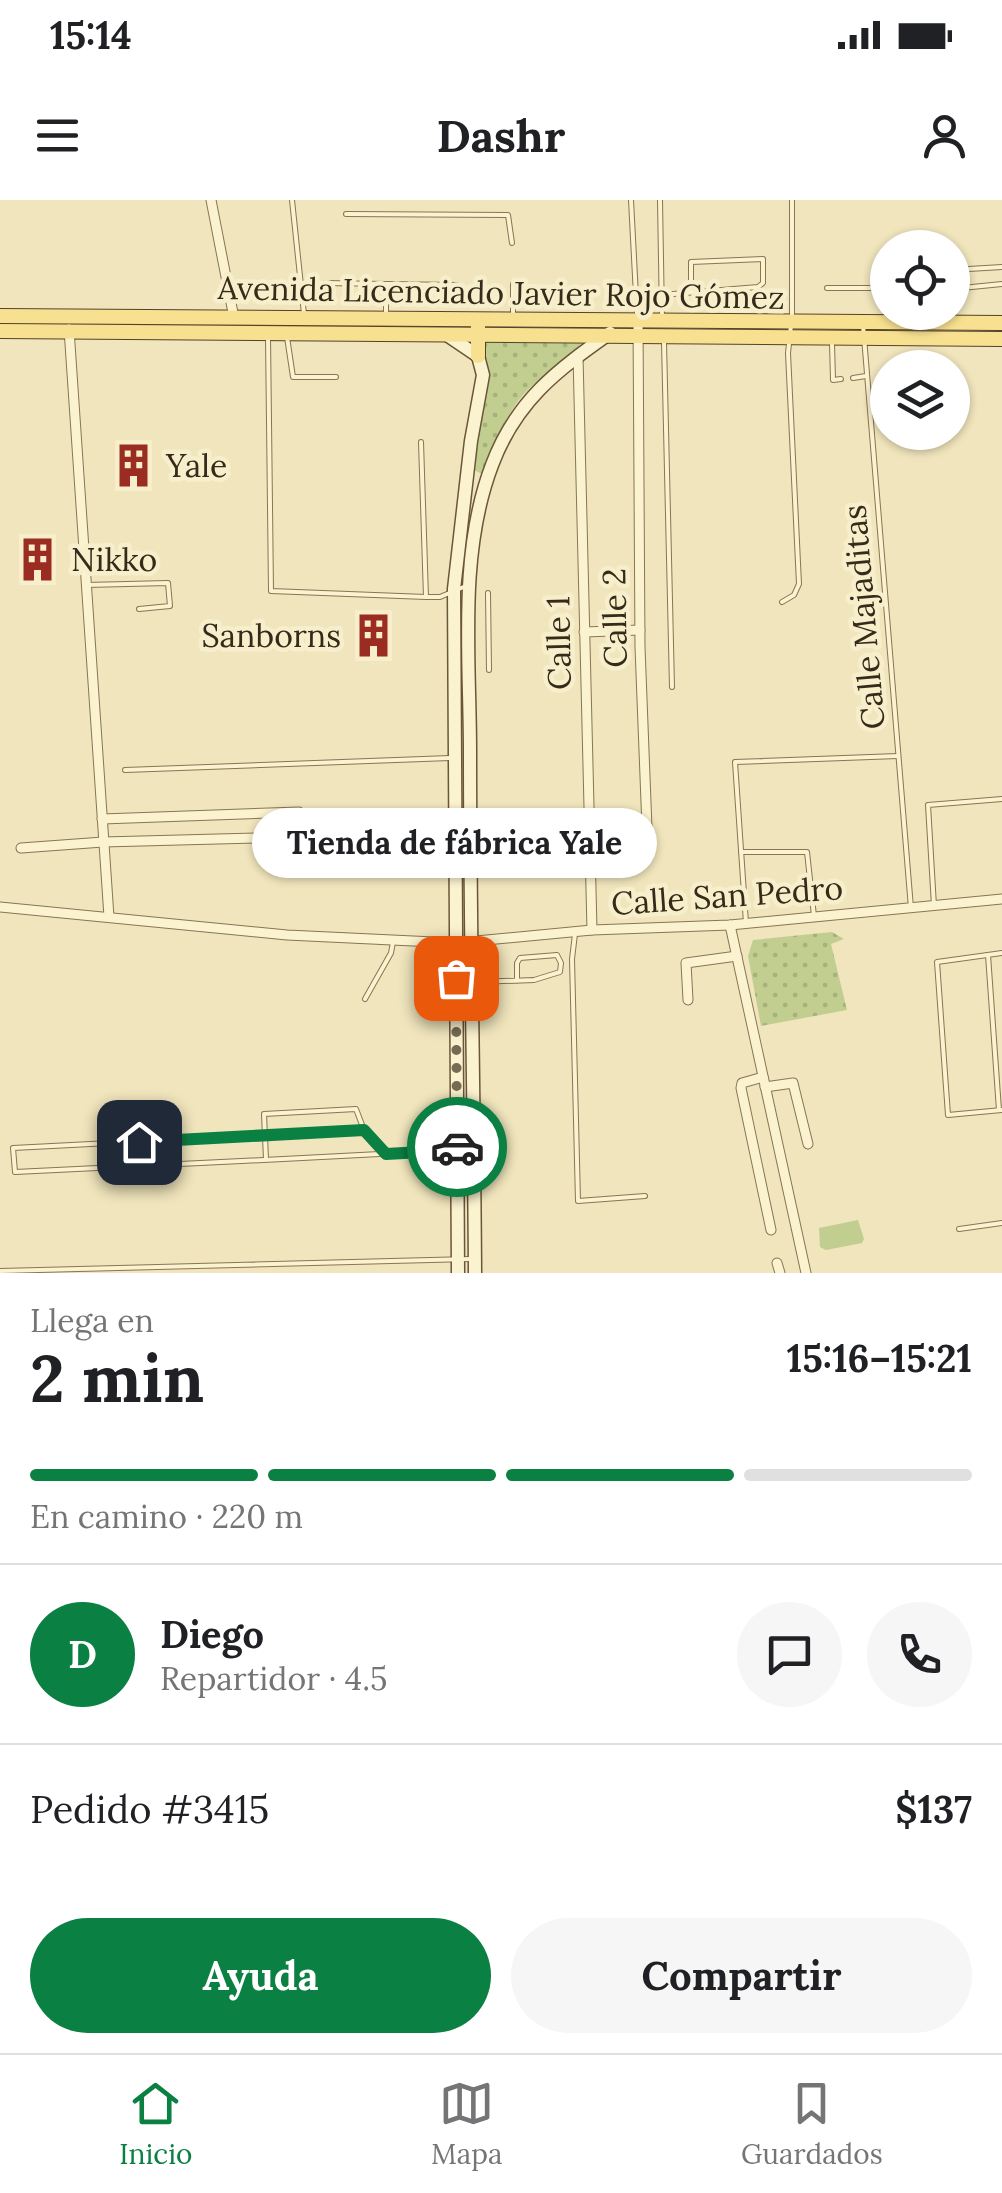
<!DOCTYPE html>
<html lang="es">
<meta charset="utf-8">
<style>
:root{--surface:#fff;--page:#f6f6f6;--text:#202124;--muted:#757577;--line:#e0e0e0;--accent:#0b8043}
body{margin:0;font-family:Lora,serif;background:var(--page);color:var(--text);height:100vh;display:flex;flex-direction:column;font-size:38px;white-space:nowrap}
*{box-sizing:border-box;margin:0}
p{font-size:32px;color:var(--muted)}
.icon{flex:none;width:55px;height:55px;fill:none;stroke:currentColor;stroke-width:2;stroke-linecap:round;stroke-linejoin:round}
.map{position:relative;height:1073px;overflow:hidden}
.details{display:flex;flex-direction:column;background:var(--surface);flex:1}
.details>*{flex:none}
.tools{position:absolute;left:870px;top:30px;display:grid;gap:20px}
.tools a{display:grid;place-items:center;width:100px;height:100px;border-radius:50%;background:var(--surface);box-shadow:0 2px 8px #0004;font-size:50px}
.pin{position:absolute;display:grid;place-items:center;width:85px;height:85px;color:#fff;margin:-42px;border-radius:20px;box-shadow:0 5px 15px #0006}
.courier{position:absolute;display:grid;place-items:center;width:100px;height:100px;margin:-50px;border:8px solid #0b8043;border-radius:50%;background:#fff;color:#222;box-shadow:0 2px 12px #0007}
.bubble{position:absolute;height:70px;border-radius:35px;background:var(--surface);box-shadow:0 2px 8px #0004;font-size:32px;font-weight:700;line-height:70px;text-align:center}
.head em{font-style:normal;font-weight:700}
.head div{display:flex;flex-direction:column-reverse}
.head{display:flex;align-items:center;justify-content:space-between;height:170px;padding:0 30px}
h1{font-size:65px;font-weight:700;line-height:75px}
.bar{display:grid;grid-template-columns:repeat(4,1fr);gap:15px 10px;align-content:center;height:120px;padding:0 30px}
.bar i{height:12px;border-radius:8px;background:var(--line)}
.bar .selected{background:var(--accent)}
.bar p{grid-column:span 4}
.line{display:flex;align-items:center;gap:25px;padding:0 30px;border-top:2px solid var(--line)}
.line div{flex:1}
.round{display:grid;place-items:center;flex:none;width:105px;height:105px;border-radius:52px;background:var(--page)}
.primary-button{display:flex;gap:20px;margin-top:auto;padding:20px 30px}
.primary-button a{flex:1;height:115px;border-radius:60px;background:var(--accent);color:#fff;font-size:40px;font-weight:700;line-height:115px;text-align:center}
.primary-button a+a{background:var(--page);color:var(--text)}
.status{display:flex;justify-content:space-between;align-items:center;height:70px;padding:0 50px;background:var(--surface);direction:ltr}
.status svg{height:28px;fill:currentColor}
header{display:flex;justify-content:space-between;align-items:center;height:130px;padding:0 30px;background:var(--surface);font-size:45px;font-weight:700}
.dock{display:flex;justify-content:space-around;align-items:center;height:140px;border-top:2px solid var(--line);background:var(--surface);font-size:28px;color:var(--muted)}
.dock a{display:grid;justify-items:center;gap:5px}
.dock .selected{color:var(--accent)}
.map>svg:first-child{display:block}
</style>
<div class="status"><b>15:14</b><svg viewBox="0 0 49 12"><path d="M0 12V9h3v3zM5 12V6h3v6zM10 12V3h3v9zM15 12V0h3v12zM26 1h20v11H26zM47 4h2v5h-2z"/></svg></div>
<header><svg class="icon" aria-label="menu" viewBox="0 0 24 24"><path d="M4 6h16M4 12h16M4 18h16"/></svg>Dashr<svg class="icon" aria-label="person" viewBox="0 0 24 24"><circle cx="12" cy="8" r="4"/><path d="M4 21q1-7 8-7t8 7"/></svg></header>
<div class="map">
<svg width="1002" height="1073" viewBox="0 0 1002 1073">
<defs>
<pattern id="park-dots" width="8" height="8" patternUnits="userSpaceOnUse" patternTransform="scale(2.5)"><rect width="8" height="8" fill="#c1ce8f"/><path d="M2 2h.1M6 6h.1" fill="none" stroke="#a6b17b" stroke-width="1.8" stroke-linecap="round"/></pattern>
</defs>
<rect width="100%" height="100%" fill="#f0e5bc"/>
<g fill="url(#park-dots)">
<path d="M479,139l104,1c-13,25 -42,34 -60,55 -19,22 -29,52 -41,79l-10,-5z"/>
<path d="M832,732l12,7 -13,5 16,66 -86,16 -13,-70 5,-16z"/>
</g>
<path fill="#c1ce8f" d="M858,1020l6,19 -2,4 -36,7 -6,-3 -1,-19z"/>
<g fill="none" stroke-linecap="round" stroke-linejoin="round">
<defs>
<g id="service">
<path d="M292,0l12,114"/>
<path d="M631,0l6,115"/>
<path d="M660,0l2,118"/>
<path d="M346,14l162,1 4,28"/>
<path d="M952,70l50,-3"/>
<path d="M325,83l61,1"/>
<path d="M513,84v31"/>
<path d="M827,88h61"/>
<path d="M952,89l50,-5"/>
<path d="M661,95l97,-8 5,-4v-24l-72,3v30"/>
<path d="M386,115v-31l71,1"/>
<path d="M792,116v-116"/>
<path d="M863,125l48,583"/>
<path d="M268,137l3,254 155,6"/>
<path d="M287,137l6,40h43"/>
<path d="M664,142l8,345"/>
<path d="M832,143l1,37 8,-1"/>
<path d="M853,178l13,-2"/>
<path d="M421,242l5,155h14l26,-11"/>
<path d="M86,385l82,-2 2,23 -31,3"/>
<path d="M488,393l1,77"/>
<path d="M782,402l12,-7 5,-11 -11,-231 3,-28"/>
<path d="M125,570l325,-12"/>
<path d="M741,652h66l7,64"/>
<path d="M934,706l-6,-101 74,-6"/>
<path d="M746,723l-11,-161 163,-6"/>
<path d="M575,734l-3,25 6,242 67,-5"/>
<path d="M1002,753l-65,9 11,153 54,-5"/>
<path d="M988,755l11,155"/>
<path d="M476,782l58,-2 26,-8 1,-9 -4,-8 -37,3 -3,5v18"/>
<path d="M365,799l26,-46 2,-11"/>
<path d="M139,942l2,24"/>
<path d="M386,954l-22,-24 -351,18 2,24c147,-7 295,-14 442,-22h12"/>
<path d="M266,959l-2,-45 92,-5 8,21"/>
<path d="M959,1029l43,-6"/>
<path d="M0,1071l470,-12"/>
</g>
<g id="minor">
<path d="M211,0l23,118"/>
<path d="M69,129l40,588"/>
<path d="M578,156l14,574"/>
<path d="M584,432l56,-2"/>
<path d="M102,619l197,-7"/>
<path d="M21,648l82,-6 197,-5"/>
<path d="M589,654h59l-8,-207 -2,-326"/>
<path d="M0,707l287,28 168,8 137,-13 138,-5 272,-26"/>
<path d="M730,725l76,348"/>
<path d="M688,800l-2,-37 51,-7"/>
<path d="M763,877l-21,6 -1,5 30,142"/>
<path d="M765,887l28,-4 15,61"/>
<path d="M777,1063l3,10"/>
</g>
<g id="secondary">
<path d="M447,135l31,21 5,19 -12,66 -17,148 4,684"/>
<path d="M475,1073c-1,-174 -5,-348 -5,-522 0,-93 -12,-197 22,-286 24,-64 64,-94 118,-132"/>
</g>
<g id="primary">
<path d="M0,116l1002,7"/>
<path d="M478,126v30"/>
<path d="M0,131l1002,8"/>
</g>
</defs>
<use href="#service" stroke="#887554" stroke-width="6"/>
<use href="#minor" stroke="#887554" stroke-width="11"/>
<use href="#secondary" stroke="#6a5638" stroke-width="15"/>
<use href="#primary" stroke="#554229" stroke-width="16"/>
<use href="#service" stroke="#fbf2cf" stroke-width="4"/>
<use href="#minor" stroke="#fbf2cf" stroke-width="9"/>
<use href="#secondary" stroke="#fbf2cf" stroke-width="12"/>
<use href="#primary" stroke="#f7e190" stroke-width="14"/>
</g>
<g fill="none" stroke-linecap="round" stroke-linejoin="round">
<path stroke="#776c53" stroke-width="10" stroke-dasharray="0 18" d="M456,778l1,169"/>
<path stroke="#0b8043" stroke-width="12" d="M139,942l225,-12 22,24 72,-4 -1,-3"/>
</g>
<defs>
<symbol id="building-bare" viewBox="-9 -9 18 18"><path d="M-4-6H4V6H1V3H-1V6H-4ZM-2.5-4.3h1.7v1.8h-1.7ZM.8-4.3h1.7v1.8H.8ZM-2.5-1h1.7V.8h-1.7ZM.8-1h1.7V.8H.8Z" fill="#9a2c21" stroke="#f7efcb" stroke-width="2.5" paint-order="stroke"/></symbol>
</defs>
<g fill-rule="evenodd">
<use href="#building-bare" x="102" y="234" width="63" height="63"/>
<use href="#building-bare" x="6" y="328" width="63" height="63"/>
<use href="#building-bare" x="342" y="404" width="63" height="63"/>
</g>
<g text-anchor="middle" stroke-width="9" stroke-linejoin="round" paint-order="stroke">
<g font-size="32" fill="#362b1a" stroke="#f7efcb">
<text transform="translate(501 93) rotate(1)" y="11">Avenida Licenciado Javier Rojo Gómez</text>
<text transform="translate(864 417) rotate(-95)" y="11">Calle Majaditas</text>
<text transform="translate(615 418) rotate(-91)" y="11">Calle 2</text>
<text transform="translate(559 443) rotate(-91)" y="11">Calle 1</text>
<text transform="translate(727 696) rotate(-4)" y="11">Calle San Pedro</text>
</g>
<g font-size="32" fill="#362b1a" stroke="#f7efcb" text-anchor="start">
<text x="166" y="277">Yale</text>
<text x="71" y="371">Nikko</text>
<text x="341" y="447" text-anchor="end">Sanborns</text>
</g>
</g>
</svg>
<div class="tools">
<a><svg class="icon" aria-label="locate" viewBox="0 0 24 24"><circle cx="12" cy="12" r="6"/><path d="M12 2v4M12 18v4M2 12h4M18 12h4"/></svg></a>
<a><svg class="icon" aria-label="layers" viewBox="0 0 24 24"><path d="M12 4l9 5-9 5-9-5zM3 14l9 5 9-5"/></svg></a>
</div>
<div class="pin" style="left:456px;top:778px;background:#ea580c"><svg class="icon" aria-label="bag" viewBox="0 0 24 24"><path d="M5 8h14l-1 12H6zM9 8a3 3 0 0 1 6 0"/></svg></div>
<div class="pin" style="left:139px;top:942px;background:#1f2937"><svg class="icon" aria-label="home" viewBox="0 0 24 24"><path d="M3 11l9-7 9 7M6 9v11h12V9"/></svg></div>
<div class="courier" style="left:457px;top:947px"><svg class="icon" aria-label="car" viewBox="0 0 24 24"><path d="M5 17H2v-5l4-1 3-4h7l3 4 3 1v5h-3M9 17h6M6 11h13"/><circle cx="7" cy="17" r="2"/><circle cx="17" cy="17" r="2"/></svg></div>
<div class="bubble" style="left:252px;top:608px;width:405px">Tienda de fábrica Yale</div>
</div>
<section class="details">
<div class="head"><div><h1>2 min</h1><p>Llega en</p></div><em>15:16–15:21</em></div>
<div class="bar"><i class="selected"></i><i class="selected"></i><i class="selected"></i><i></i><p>En camino · 220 m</p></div>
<div class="line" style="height:180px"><b class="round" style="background:var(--accent);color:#fff">D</b><div><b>Diego</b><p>Repartidor · 4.5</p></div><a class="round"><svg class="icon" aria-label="chat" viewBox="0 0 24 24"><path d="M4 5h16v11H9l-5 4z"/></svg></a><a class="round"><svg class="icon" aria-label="phone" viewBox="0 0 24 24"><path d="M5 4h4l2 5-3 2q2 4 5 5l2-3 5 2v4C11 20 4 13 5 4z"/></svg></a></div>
<div class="line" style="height:130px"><div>Pedido #3415</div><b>$137</b></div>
<div class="primary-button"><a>Ayuda</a><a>Compartir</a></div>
</section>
<nav class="dock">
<a class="selected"><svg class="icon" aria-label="home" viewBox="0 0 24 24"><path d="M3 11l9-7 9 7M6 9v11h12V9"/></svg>Inicio</a>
<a><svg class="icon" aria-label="map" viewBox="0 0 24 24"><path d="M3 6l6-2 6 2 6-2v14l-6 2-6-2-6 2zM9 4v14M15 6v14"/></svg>Mapa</a>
<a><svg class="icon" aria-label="saved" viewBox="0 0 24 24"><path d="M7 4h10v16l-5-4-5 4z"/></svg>Guardados</a>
</nav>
